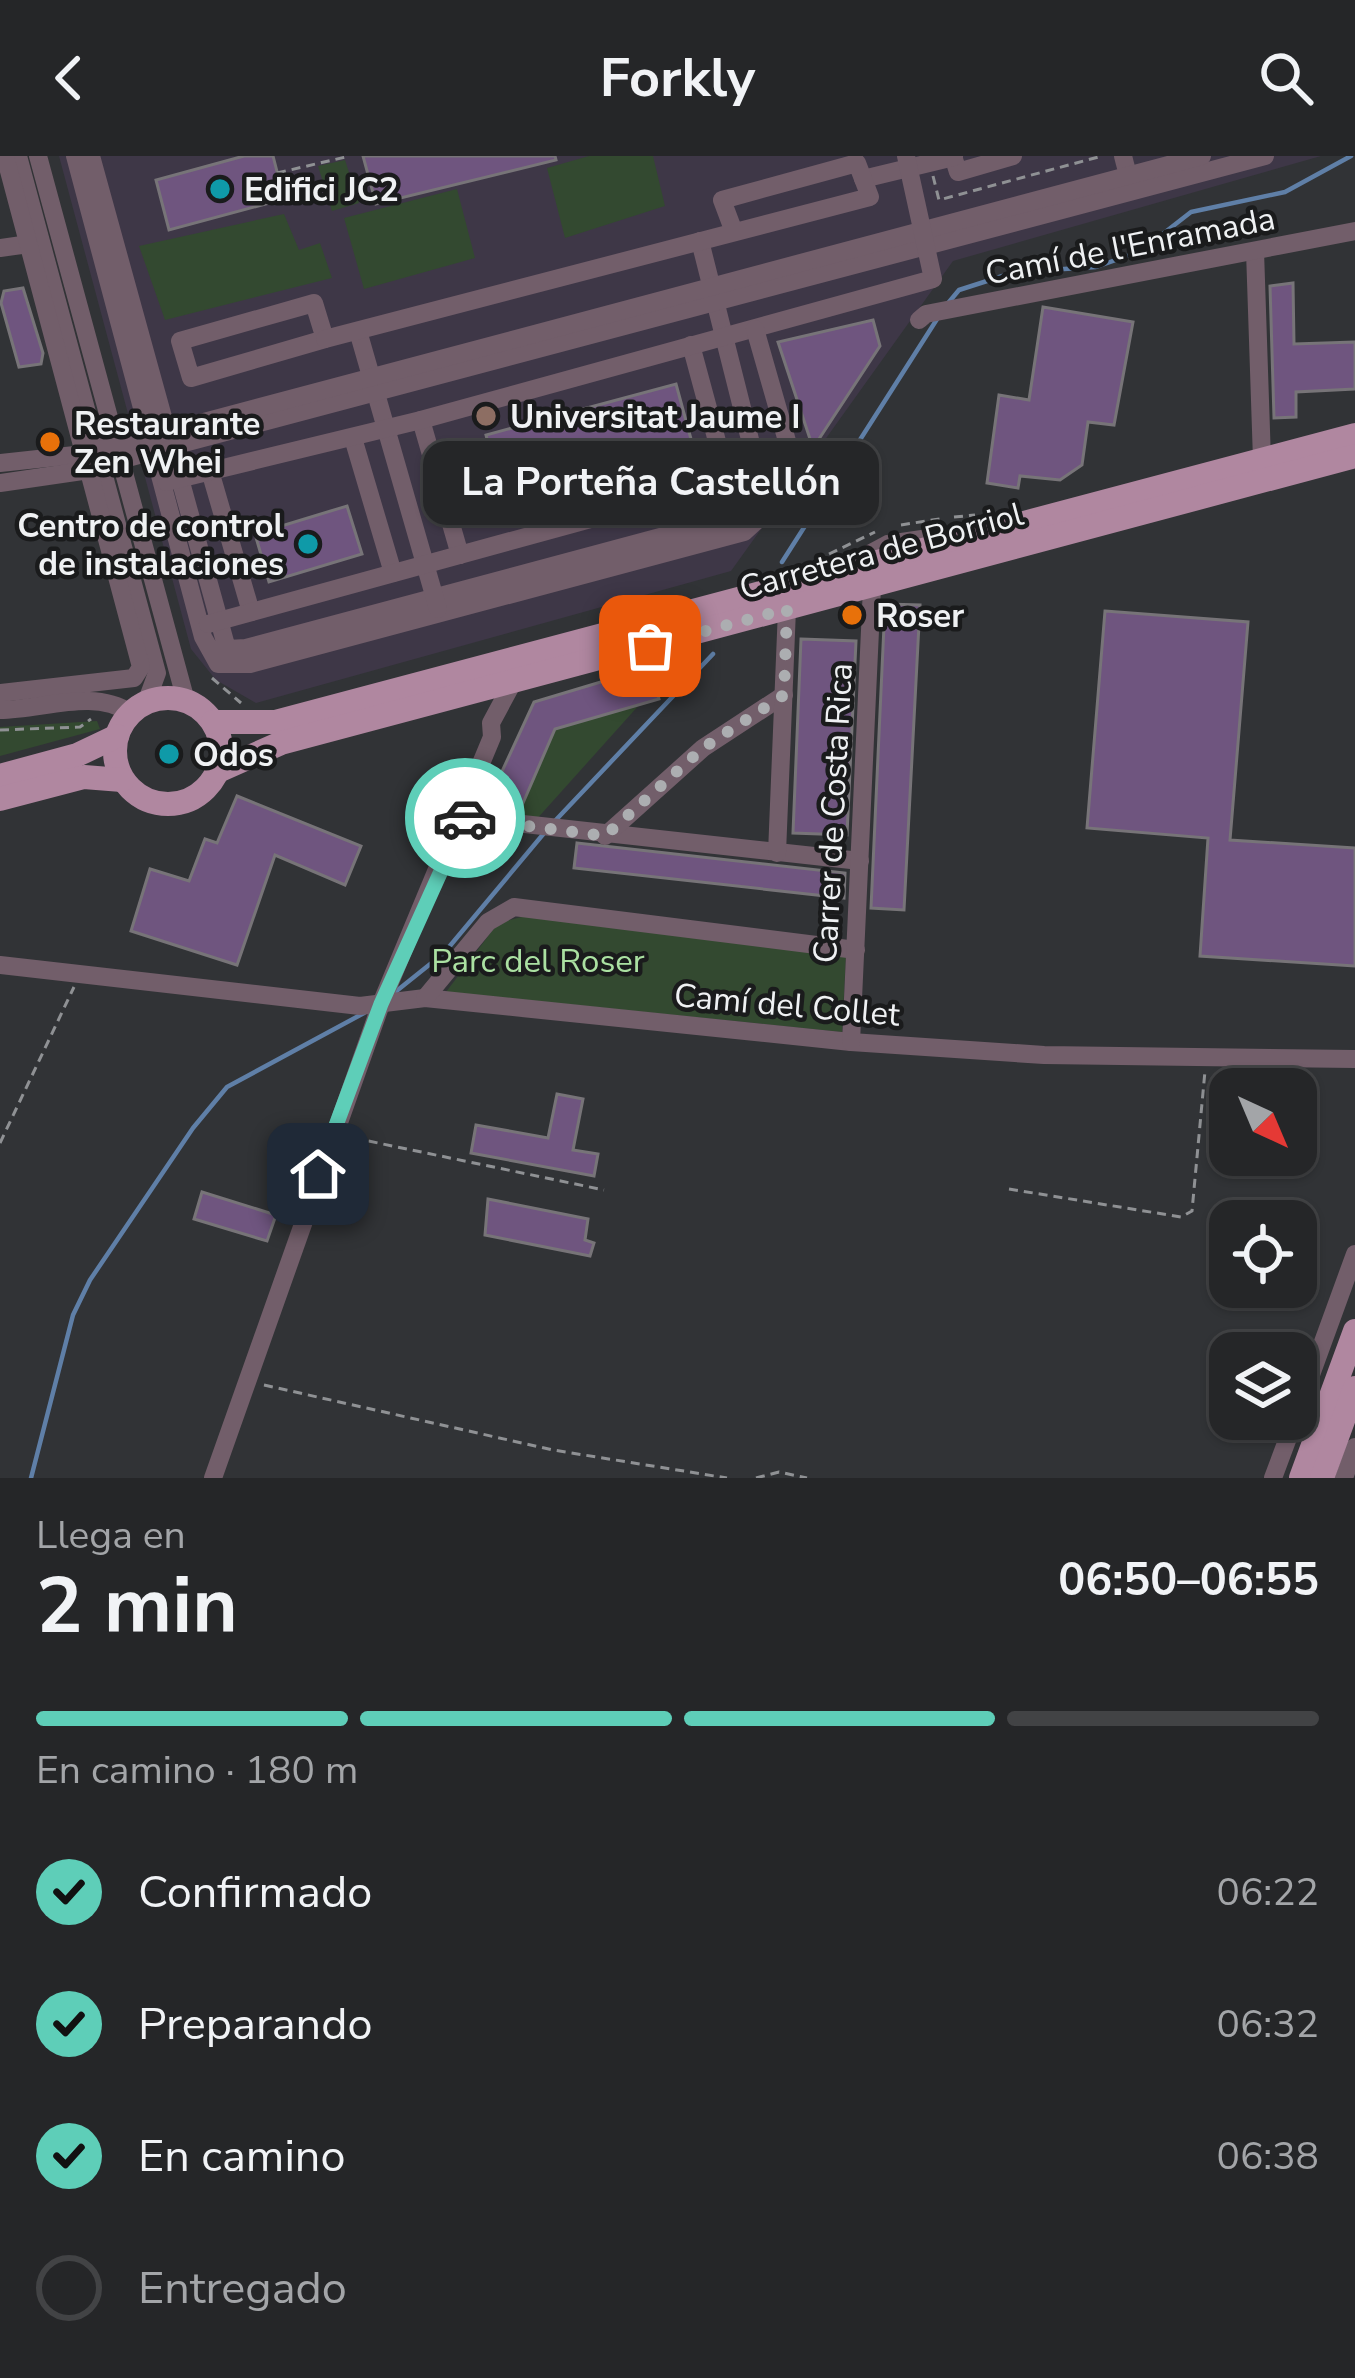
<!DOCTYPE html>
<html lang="es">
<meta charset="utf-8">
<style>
:root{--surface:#252628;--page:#313234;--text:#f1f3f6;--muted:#a3a5a8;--line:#424345;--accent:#5eceb8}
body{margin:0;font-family:"Nunito Sans",sans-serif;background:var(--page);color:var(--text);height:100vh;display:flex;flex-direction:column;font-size:45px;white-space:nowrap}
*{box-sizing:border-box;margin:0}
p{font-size:39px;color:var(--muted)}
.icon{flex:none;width:66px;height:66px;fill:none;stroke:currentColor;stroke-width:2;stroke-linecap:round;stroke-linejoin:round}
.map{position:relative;height:1322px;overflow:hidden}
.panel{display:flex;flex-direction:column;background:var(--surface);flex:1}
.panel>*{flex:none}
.needle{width:78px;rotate:136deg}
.controls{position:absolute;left:1209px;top:912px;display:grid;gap:24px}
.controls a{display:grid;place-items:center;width:108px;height:108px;border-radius:24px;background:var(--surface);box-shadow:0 3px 9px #0004,0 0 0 3px var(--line);font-size:60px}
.pin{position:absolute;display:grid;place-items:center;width:102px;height:102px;color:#fff;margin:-51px;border-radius:24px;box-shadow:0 6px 18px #0006}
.courier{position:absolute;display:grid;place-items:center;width:120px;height:120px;margin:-60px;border:9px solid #5eceb8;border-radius:50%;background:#fff;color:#222;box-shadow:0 3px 15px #0007}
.bubble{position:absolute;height:84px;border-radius:24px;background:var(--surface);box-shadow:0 3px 9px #0004,0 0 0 3px var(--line);font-size:39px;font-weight:700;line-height:84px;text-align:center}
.summary em{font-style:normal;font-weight:700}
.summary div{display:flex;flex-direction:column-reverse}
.summary{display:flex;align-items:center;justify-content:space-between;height:204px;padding:0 36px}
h1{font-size:78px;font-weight:700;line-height:90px}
.bar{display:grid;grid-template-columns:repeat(4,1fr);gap:18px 12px;align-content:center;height:144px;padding:0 36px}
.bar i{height:15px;border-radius:9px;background:var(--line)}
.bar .selected{background:var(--accent)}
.bar p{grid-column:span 4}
ol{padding:0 36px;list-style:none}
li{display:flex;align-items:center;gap:36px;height:132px}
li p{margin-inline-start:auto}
li .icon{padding:12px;border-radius:50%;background:var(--accent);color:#111;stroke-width:4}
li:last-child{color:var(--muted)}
li i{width:66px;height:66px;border:6px solid var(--line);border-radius:50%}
header{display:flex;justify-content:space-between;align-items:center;height:156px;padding:0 36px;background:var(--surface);font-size:54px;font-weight:700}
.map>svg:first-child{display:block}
</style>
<header><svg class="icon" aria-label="back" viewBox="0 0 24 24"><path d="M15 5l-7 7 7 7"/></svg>Forkly<svg class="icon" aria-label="search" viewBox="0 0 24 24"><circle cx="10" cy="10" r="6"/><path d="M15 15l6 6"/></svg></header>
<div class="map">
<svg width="1355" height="1322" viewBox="0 0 1355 1322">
<rect width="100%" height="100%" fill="#313336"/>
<path fill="#3e3747" d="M59,0h1262l-368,105 -222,310 -475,132 -40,-23 -25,-31z"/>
<g fill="#334930">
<path d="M589,0h64l12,50 -100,32 -18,-70z"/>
<path d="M345,4l14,43 -27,8 -14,-45z"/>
<path d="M457,33l18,69 -111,31 -20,-71z"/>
<path d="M284,58l15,36 21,-7 12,35 -167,42 -26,-74z"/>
<path d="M640,548l-105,117h-19l39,-92z"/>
<path d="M97,565l3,8 -100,27v-29z"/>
<path d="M525,760l321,39 -4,77 -396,-40 52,-69z"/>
</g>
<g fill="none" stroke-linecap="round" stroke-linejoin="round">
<g stroke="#5f7fa7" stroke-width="4.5">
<path d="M949,146l10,-12 56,-18 81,-5 45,-16 50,-39 94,-20 66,-36"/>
<path d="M782,406l157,-246"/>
<path d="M553,667l160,-169"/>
<path d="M394,837l50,-40 101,-121"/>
<path d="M31,1322l42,-163 17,-35 103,-152 34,-41 137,-74"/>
</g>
</g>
<g fill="#6f557f" stroke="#777478" stroke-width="3">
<path d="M244,0h29l11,43 -115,31 -13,-50z"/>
<path d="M363,0h192l1,4 -180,44z"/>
<path d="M1293,127l1,61 61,-2v47l-59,3v25l-22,1 -4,-132z"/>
<path d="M23,132l20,65 -2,11 -22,3 -18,-64 3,-12z"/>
<path d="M1043,151l90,15 -19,103 -26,-3 -6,43 -22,15 -40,-4 -2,12 -31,-5 12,-88 30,5z"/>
<path d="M873,164l7,26 -67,102 -35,-106z"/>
<path d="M676,228l21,77 -191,51 -20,-77z"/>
<path d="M347,350l15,48 -93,28 -14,-48z"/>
<path d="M885,448l35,1 -16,305 -33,-2z"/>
<path d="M1105,455l143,11 -18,218 125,8v118l-155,-10 8,-118 -121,-10z"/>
<path d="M801,483l55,2 -9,194 -54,-2z"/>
<path d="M651,511l8,32 -104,30 -35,81 -34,-4 48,-104z"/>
<path d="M237,640l124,50 -16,39 -70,-30 -38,110 -106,-34 19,-62 39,12 16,-42 12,4z"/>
<path d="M577,687l268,30 -1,25 -270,-30z"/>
<path d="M557,938l26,5 -10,51 25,4 -4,22 -123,-23 5,-28 72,13z"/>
<path d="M202,1036l74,23 -9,26 -73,-22z"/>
<path d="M488,1043l100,20 -3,21 9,3 -4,13 -105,-21z"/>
</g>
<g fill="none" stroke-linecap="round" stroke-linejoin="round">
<g stroke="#8f9194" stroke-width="3" stroke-dasharray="9 6" stroke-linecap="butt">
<path d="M277,17l73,-17"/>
<path d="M933,20l6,24 163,-44"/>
<path d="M954,361l21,-2"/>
<path d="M901,369l44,-7"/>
<path d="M829,398l46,-22"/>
<path d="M212,522l29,25"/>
<path d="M0,574l80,-3 11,-8"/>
<path d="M354,982l250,52"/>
<path d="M0,987l74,-156"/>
<path d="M1009,1033l172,28 11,-6 13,-140"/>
<path d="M264,1229l289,65 174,28"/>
<path d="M756,1322l23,-6 28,6"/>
</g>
<g stroke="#725e6a" stroke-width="18">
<path d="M18,0l139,517 -11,30"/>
<path d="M38,0l148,545"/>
<path d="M75,0l128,481 15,27h32l494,-132 12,-11 -14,-6 -496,133 -19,1 -136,-493"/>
<path d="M953,0l5,16 55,-16"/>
<path d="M1123,0l8,31"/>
<path d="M863,23l91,-22"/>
<path d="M700,85l66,262 -10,18"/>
<path d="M0,92l29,-4"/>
<path d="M1255,95l7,209"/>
<path d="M314,147l11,36 -134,39 -11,-37z"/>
<path d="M919,164l7,-6 429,-83"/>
<path d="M358,175l80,278"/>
<path d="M325,183l545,-142 -13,-34 -135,37 12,32"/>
<path d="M691,189l37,137"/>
<path d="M421,264l39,135"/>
<path d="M353,282l40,135"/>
<path d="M120,304l1145,-304"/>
<path d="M0,307l84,-9 1118,-298"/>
<path d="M210,315l41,141"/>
<path d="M166,326l255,-62 512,-141 -27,-123"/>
<path d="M0,327l96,-14"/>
<path d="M847,410l41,-22 68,-10"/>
<path d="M208,468l576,-158 5,-18 -34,-119"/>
<path d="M0,537l134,-15 7,-11 -136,-511"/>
<path d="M0,554c42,0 94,-22 130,3"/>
<path d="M460,661l400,44"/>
<path d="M605,680l98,-88 81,-53"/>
<path d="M777,697l10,-244"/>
<path d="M0,809l360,41 65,-8 426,44 193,13 311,4"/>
<path d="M425,842l63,-76 26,-15 342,43"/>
<path d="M851,886l21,-455"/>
<path d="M1296,1260l59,-162"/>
<path d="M213,1322l168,-474 111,-267 -1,-14 22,-41"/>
<path d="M1273,1322l22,-59"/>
<path d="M1344,1322l11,-31"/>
</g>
<g stroke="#b087a0" stroke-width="24">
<circle cx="168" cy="595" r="53"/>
<path d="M213,566h62l1080,-287"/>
<path d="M218,615l63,-28 1074,-287"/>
<path d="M0,620l77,-21 40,-19"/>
<path d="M0,643l84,-22 38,3"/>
<path d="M1301,1322l54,-147"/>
<path d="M1322,1322l33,-90"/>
</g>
</g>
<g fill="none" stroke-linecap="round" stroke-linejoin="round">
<path stroke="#acaeb1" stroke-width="12" stroke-dasharray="0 21.6" d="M465,662l140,18 98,-88 81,-53 3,-86 -137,37"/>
<path stroke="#5eceb8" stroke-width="15" d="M318,1018l63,-170 84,-186"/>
</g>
<g fill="#0f9aa8" stroke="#1a1b1c" stroke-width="4.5">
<circle cx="220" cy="33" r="12"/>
<circle cx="308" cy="388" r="12"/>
<circle cx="169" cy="598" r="12"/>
</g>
<circle fill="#8d6e63" stroke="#1a1b1c" stroke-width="4.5" cx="486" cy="260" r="12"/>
<g fill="#e8710a" stroke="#1a1b1c" stroke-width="4.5">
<circle cx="50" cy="286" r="12"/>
<circle cx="852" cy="459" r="12"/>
</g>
<g text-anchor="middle" stroke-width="9" stroke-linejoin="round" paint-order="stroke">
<g font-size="33" font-weight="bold" fill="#eff1f3" stroke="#1a1b1c" text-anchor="start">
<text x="244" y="45">Edifici JC2</text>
<text x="510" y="272">Universitat Jaume I</text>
<text x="74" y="279">Restaurante<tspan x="74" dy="38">Zen Whei</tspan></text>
<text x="284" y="381" text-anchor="end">Centro de control<tspan x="284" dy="38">de instalaciones</tspan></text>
<text x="876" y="471">Roser</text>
<text x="193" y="610">Odos</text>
</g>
<g font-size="33" fill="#eff1f3" stroke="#1a1b1c">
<text transform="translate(1130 89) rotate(-11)" y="12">Camí de l'Enramada</text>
<text transform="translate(881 394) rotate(-15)" y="12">Carretera de Borriol</text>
<text transform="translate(832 657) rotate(-87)" y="12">Carrer de Costa Rica</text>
<text transform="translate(787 848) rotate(5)" y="12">Camí del Collet</text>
</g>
<g font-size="33" fill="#abe1a2" stroke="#1a1b1c">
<text x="538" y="816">Parc del Roser</text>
</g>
</g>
</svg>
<div class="controls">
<a><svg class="needle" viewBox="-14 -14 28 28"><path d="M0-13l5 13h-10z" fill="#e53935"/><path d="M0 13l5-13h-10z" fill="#a3a5a8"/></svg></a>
<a><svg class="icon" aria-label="locate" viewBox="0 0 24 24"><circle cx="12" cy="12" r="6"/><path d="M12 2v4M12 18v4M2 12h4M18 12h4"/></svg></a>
<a><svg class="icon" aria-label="layers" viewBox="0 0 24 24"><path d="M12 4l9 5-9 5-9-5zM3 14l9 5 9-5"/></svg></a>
</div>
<div class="pin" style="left:650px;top:490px;background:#ea580c"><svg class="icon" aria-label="bag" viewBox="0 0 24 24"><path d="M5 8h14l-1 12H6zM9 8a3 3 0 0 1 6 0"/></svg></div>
<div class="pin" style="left:318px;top:1018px;background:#1f2937"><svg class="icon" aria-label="home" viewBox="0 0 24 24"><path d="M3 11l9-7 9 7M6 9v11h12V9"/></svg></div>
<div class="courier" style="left:465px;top:662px"><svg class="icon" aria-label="car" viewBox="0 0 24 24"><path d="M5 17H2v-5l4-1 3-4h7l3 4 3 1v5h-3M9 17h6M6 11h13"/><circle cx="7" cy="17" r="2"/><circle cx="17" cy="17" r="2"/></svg></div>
<div class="bubble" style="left:423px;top:285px;width:456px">La Porteña Castellón</div>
</div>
<section class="panel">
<div class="summary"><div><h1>2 min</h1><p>Llega en</p></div><em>06:50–06:55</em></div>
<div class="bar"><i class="selected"></i><i class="selected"></i><i class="selected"></i><i></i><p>En camino · 180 m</p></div>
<ol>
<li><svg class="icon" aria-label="check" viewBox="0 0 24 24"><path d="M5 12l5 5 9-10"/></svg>Confirmado<p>06:22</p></li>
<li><svg class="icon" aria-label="check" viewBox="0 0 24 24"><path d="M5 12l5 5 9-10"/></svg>Preparando<p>06:32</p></li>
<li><svg class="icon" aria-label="check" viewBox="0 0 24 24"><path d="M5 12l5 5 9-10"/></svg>En camino<p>06:38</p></li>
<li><i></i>Entregado</li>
</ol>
</section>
